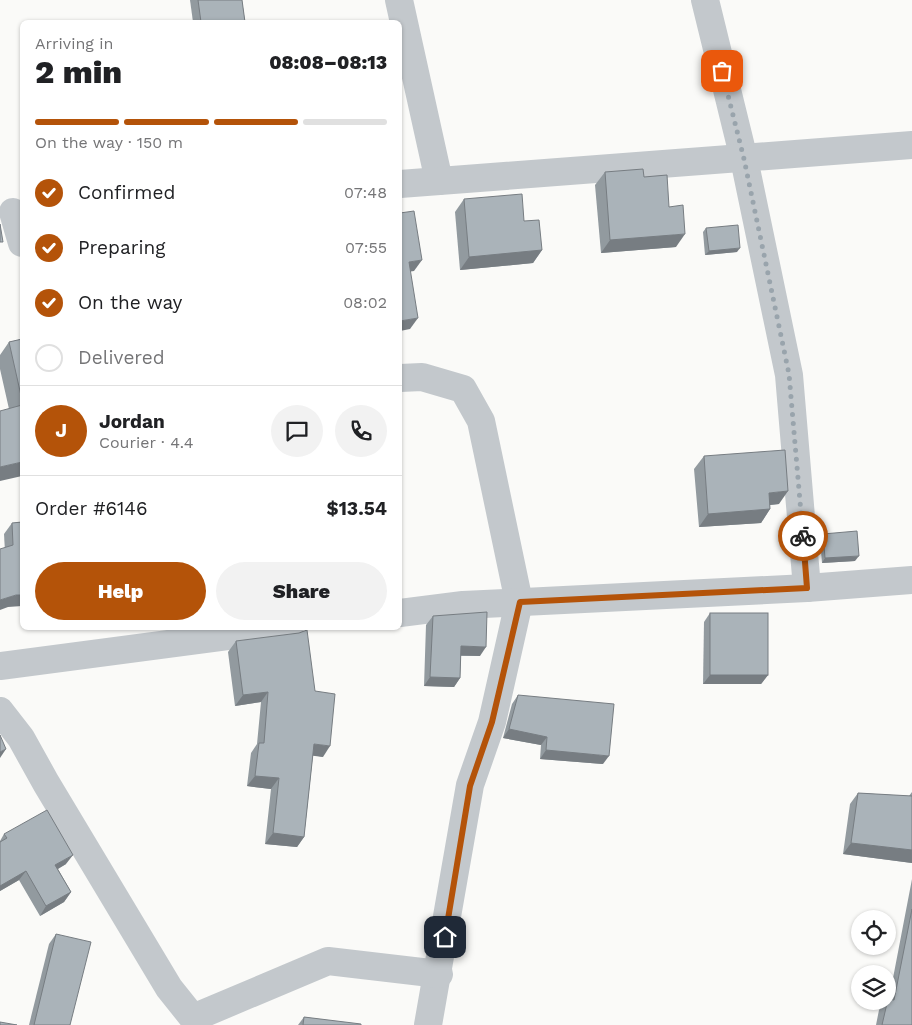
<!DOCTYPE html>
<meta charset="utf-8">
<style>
:root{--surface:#fff;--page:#f2f2f2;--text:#202124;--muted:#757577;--line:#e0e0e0;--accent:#b45309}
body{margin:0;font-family:"Work Sans",sans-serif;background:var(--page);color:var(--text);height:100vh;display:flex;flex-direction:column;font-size:19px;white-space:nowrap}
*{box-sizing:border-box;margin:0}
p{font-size:16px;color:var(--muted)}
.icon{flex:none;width:28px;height:28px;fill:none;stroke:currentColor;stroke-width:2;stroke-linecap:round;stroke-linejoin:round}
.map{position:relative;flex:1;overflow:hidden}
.panel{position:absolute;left:20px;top:20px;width:382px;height:610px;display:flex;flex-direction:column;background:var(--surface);border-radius:8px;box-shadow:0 1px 4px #0004}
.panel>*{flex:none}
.tools{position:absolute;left:851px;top:910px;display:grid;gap:10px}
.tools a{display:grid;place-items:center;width:45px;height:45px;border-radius:50%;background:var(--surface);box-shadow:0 1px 4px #0004;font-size:25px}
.pin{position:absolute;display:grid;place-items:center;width:42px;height:42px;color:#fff;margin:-21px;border-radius:10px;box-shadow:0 2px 8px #0006}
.courier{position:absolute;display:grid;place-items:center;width:50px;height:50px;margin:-25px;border:4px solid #b45309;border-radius:50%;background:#fff;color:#222;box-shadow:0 1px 6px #0007}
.headline em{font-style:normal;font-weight:800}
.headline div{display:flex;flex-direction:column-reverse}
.headline{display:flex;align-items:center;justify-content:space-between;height:85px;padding:0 15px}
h1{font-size:32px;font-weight:800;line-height:38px}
.bar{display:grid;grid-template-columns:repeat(4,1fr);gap:8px 5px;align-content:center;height:60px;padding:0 15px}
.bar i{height:6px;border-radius:4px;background:var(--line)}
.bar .active{background:var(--accent)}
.bar p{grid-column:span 4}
.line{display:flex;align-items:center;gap:12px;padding:0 15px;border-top:1px solid var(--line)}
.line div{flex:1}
.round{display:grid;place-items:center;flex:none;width:52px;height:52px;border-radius:26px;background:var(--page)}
ol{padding:0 15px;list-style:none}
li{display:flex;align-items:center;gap:15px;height:55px}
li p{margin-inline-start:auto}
li .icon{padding:5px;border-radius:50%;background:var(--accent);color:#fff;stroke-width:4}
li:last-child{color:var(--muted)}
li i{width:28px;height:28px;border:2px solid var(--line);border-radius:50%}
.action{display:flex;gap:10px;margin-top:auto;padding:10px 15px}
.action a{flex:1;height:58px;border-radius:30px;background:var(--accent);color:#fff;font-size:20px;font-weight:800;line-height:58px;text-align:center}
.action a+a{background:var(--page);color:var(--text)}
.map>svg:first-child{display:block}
</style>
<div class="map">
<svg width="912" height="1025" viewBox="0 0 912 1025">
<rect width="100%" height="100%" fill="#fafaf8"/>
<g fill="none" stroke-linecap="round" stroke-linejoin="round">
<g stroke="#c3c8cc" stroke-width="28">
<path d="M399,0l40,181"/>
<path d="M705,0l39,159 45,216 18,213"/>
<path d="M400,184l512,-39"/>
<path d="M13,212l9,31"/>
<path d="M400,378l22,-1 41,12 18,32 38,181 -27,120 -22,63 -42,240"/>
<path d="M400,613l63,-8 344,-17 105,-8"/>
<path d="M0,666l290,-38"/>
<path d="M0,711l21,27 25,45 123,205 24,30 135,-57 111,13"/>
</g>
</g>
<g fill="#929a9f">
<path d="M190,0h52l3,22h-52z"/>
<path d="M605,172l39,5 25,30 7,40 -75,6 -6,-68z"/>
<path d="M464,199l60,22 18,29 -9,13 -73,7 -5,-58z"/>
<path d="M706,228l31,24 -32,3 -2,-23z"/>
<path d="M22,339v137l-13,-67 -9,-40v-14l9,-13z"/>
<path d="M704,456l75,48 -9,1v4l-9,14 -62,4 -5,-58z"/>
<path d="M22,522l-14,85 -4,-73 8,-11z"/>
<path d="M823,534l32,27 -33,2 -2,-24z"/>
<path d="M710,613l58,62 -7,9h-58l1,-62z"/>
<path d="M433,616l47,40h-19l-1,22 -6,9 -30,-1 2,-61z"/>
<path d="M236,641l87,116 -10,-2 -9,82 -7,10 -32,-3 6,-55 -24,-3 4,-33 6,-9 4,-42 -26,4 -7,-54z"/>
<path d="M518,695l85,69 -63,-5 1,-14 -38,-7 9,-34z"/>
<path d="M912,792v71l-69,-9 7,-50 8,-11 51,3z"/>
<path d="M4,834l62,30 -8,5 13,23 -7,10 -24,14 -21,-36 -19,11v-50z"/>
<path d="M912,879v146h-36l3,-15 7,-9h2l1,-2z"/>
<path d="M56,934l14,91h-41l20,-81z"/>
<path d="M304,1017l57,8h-63z"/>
</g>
<g fill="#777d82">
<path d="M685,234l-9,13 -75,6 9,-13z"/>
<path d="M740,248l-3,4 -32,3 4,-4z"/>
<path d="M542,250l-9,13 -73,7 9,-13z"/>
<path d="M422,260l-8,11 -13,2 8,-11z"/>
<path d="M418,318l-8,11 -10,2v-10z"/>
<path d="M22,462v14l-22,5v-14z"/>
<path d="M788,491l-9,13 -19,2 9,-13z"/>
<path d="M770,509l-9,14 -62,4 9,-13z"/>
<path d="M859,556l-4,5 -33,2 3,-5z"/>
<path d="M16,595h6v11l-14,1 -8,3v-10z"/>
<path d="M461,646l25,1 -6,9 -25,-1z"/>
<path d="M710,675h58l-7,9h-58z"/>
<path d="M430,677l30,1 -6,9 -30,-1z"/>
<path d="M268,692l-7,10 -26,4 8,-11z"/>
<path d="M509,729l38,8 -6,8 -38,-7z"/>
<path d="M314,744l16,2 -7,11 -16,-2z"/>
<path d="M6,749l-6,9v-6z"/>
<path d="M546,750l63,6 -6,8 -63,-5z"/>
<path d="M255,776l24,2 -8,11 -24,-3z"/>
<path d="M273,833l31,4 -7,10 -32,-3z"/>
<path d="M851,843l61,7v13l-69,-9z"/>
<path d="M73,855l-7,9 -17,10 6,-9z"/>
<path d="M26,871l-7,9 -19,11v-5z"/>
<path d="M71,892l-7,10 -24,14 6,-10z"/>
</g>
<g fill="#aab3b9" stroke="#777d82">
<path d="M198,0h44l3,22h-44z"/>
<path d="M643,169l1,8 23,-2 2,32 14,-2 2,29 -75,6 -5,-68z"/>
<path d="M522,194l2,27 15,-1 3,30 -73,7 -5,-58z"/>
<path d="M414,211l8,49 -13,2 9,56 -18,3v-108z"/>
<path d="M0,224l3,18h-3z"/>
<path d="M738,225l2,23 -31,3 -3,-23z"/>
<path d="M22,339v61l-13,-58z"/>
<path d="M22,405v57l-22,5v-56z"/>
<path d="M785,450l3,41 -19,2 1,16 -62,5 -4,-58z"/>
<path d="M22,522v73h-6l-16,5v-51l13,-4 -1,-22z"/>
<path d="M857,531l2,25 -34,2 -2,-24z"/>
<path d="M487,612l-1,35 -25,-1 -1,32 -30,-1 3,-61z"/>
<rect x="710" y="613" width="58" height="62"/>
<path d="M307,630l8,61 20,3 -5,52 -16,-2 -10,93 -31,-4 6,-55 -24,-2 4,-33h5l4,-51 -25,3 -7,-54 63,-8z"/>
<path d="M518,695l96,9 -5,52 -63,-6 1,-13 -38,-8z"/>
<path d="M0,735l6,14 -6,3z"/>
<path d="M858,793l54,3v54l-61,-7z"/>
<path d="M47,810l26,45 -18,10 16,27 -25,14 -20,-35 -26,15v-44l7,-4 -3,-4z"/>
<path d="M912,909v116h-30l6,-26 6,1z"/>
<path d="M56,934l35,8 -21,83h-36z"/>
<path d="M304,1017l57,7v1h-58z"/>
<path d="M0,1022l17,3h-17z"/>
</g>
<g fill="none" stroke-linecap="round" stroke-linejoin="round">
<path stroke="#99a4ac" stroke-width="5" stroke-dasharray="0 9" d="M722,71l22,88 45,215 14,162"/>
<path stroke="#b45309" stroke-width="6" d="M445,937l25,-151 22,-64 28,-120 287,-14 -4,-52"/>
</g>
</svg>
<div class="tools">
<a><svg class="icon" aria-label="locate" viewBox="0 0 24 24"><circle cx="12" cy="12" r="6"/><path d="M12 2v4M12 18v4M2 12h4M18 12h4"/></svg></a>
<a><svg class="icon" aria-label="layers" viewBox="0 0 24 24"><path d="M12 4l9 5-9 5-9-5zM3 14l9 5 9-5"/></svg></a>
</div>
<div class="pin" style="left:722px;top:71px;background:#ea580c"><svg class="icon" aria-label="bag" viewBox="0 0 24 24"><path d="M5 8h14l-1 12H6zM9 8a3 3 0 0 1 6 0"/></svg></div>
<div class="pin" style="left:445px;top:937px;background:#1f2937"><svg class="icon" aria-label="home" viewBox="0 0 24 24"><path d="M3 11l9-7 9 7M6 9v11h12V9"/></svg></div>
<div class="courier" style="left:803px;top:536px"><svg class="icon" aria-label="bike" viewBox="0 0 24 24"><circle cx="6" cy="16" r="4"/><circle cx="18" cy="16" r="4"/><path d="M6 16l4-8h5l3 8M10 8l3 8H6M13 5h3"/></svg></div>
<section class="panel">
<div class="headline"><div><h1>2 min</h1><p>Arriving in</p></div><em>08:08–08:13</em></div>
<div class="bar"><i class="active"></i><i class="active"></i><i class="active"></i><i></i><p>On the way · 150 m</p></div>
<ol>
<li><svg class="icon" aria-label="check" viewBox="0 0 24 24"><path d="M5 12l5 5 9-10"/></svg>Confirmed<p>07:48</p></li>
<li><svg class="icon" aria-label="check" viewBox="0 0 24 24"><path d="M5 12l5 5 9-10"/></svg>Preparing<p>07:55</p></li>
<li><svg class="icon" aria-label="check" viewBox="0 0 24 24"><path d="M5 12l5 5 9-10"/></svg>On the way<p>08:02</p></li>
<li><i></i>Delivered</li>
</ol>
<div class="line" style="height:90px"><b class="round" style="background:var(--accent);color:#fff">J</b><div><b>Jordan</b><p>Courier · 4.4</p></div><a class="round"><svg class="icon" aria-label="chat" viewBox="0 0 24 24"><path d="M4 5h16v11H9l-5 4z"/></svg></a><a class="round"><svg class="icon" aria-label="phone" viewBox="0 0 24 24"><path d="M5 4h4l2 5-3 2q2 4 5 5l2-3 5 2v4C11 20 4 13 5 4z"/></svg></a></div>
<div class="line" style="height:65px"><div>Order #6146</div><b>$13.54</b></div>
<div class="action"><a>Help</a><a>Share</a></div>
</section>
</div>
